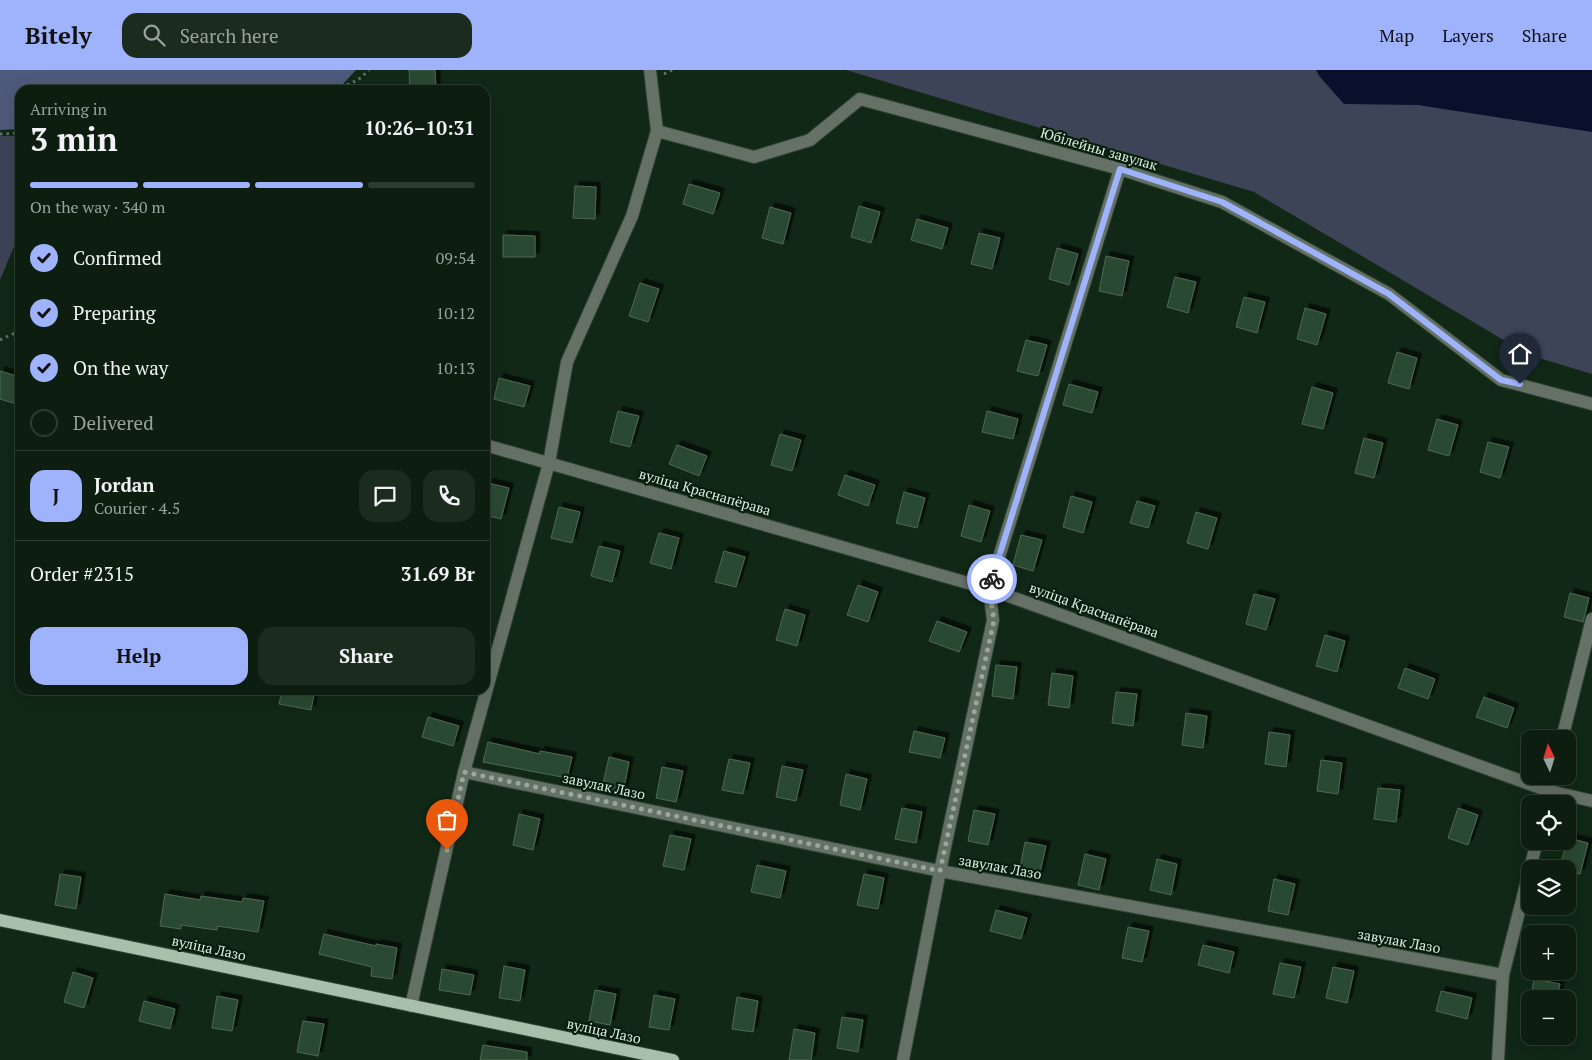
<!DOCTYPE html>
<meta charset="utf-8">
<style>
:root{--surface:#0d1e10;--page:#1b2b1e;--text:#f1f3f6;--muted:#9aa29f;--line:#2d3c30;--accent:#9fb3fd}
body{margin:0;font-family:"PT Serif",serif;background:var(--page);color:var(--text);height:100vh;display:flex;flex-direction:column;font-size:19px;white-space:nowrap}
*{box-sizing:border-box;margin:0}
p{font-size:16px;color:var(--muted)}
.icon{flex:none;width:28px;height:28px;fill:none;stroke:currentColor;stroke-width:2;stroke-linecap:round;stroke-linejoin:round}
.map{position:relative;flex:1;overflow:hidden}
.sheet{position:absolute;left:15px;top:15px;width:475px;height:610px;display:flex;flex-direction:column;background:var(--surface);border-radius:15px;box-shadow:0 5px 20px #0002,0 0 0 1px var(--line)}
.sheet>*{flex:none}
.needle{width:32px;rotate:356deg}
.fabs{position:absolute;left:1521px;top:660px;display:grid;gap:10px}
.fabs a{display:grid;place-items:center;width:55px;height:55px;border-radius:10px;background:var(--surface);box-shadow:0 5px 20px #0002,0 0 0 1px var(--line);font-size:25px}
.pin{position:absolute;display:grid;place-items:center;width:42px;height:42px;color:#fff;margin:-51px -21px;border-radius:50% 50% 50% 0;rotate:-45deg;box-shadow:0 0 5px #0007}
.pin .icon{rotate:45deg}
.courier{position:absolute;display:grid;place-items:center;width:50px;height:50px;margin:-25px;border:4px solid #9fb3fd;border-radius:50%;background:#fff;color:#222;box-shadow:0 1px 6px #0007}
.headline em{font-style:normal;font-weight:700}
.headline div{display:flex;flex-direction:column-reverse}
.headline{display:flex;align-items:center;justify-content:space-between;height:85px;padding:0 15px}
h1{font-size:32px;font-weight:700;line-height:38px}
.bar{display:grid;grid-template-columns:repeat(4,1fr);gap:8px 5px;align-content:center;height:60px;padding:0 15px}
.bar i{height:6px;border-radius:4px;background:var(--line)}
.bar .on{background:var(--accent)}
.bar p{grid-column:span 4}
.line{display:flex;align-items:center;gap:12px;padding:0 15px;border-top:1px solid var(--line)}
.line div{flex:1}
.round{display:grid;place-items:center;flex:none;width:52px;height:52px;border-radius:15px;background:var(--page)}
ol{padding:0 15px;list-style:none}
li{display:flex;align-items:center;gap:15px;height:55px}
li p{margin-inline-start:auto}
li .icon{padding:5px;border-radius:50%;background:var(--accent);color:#111;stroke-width:4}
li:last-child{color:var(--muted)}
li i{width:28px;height:28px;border:2px solid var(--line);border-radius:50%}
.action{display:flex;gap:10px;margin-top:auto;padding:10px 15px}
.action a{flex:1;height:58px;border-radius:15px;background:var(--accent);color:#111;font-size:20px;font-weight:700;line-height:58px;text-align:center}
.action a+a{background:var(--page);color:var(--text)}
header{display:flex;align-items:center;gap:30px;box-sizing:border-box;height:70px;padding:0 25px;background:var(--accent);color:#111}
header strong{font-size:24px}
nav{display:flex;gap:28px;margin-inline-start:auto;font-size:18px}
.search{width:350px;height:45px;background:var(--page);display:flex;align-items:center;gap:12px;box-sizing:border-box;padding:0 18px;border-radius:15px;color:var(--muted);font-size:19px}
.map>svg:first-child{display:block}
</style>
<header>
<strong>Bitely</strong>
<div class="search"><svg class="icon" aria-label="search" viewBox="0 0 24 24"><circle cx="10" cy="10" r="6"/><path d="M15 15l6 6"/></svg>Search here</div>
<nav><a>Map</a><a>Layers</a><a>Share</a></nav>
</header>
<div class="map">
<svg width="1592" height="990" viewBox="0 0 1592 990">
<defs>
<filter id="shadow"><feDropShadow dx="4.5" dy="-4.5" stdDeviation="0" flood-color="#0009"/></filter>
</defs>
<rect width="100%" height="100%" fill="#112816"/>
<g fill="#3e4458">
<path d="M846,0h746v304l-63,-19 -275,-163z"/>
<path d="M0,66h20v101l-3,2 -17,41z"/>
</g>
<path fill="#4f597b" d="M0,0h356l-13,14 -14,6h-309v39l-20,1z"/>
<path fill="#0a0f2b" d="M1316,0h276v62l-174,-27 -74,-1 -24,-27z"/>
<g fill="#294930" stroke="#4e6853" filter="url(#shadow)">
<path d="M409,0h26l1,20h-26z"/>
<path d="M689,114l31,9 -7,21 -30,-10z"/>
<path d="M575,116l21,1 -1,32 -22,-1z"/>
<path d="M859,136l21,6 -9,31 -20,-6z"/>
<path d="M770,137l21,6 -8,31 -21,-6z"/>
<path d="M917,149l31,9 -6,21 -31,-9z"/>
<path d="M979,163l21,5 -8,31 -21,-5z"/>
<path d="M503,165l32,1v21h-32z"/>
<path d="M1057,178l21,6 -9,31 -20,-6z"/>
<path d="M1106,186l23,5 -7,35 -23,-5z"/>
<path d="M1175,207l21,5 -8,31 -21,-6z"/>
<path d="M640,213l19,6 -11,33 -19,-6z"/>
<path d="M1244,227l21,5 -8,31 -21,-6z"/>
<path d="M1305,238l21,6 -9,31 -20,-6z"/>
<path d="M1026,270l21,5 -9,31 -21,-5z"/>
<path d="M1397,282l20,6 -8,31 -21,-6z"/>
<path d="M0,301l20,6v28l-20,-6z"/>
<path d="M499,308l31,8 -6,21 -30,-8z"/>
<path d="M1069,314l29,8 -6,21 -29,-8z"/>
<path d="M1312,317l21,6 -10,36 -21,-5z"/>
<path d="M618,341l21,5 -9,31 -20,-5z"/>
<path d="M987,341l31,8 -5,20 -31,-7z"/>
<path d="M1437,349l21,6 -9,31 -21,-6z"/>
<path d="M780,364l21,6 -9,31 -21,-6z"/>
<path d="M1364,368l19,5 -9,35 -19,-5z"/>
<path d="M1488,372l21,5 -9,31 -20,-6z"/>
<path d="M677,375l30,11 -8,20 -30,-12z"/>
<path d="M845,405l30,10 -7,21 -30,-11z"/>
<path d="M488,413l21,5 -8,31 -16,-4v-20z"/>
<path d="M904,422l21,6 -8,30 -21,-5z"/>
<path d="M1071,426l21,6 -9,31 -20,-6z"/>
<path d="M1137,431l18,5 -7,22 -18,-5z"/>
<path d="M969,435l21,6 -9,31 -20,-6z"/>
<path d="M559,437l21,5 -8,31 -21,-5z"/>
<path d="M1196,442l21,6 -9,31 -21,-6z"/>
<path d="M659,463l20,5 -8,31 -21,-6z"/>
<path d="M1021,465l21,5 -9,31 -20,-6z"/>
<path d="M599,476l21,5 -8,31 -21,-6z"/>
<path d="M724,481l21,6 -9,30 -21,-5z"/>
<path d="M858,515l20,7 -10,30 -21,-7z"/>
<path d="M1570,523l19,5 -6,24 -19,-5z"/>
<path d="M1254,524l21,5 -9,31 -20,-6z"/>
<path d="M785,539l20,6 -8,31 -21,-6z"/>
<path d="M937,551l30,11 -8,20 -30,-11z"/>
<path d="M1325,565l20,6 -8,31 -21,-6z"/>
<path d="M996,595l21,2 -4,32 -21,-3z"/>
<path d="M1405,598l30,11 -7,20 -30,-11z"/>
<path d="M1052,603l21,3 -4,32 -21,-3z"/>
<path d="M282,620h33l-4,20 -32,-6z"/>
<path d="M1116,622l21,2 -4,32 -21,-3z"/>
<path d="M1484,627l30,11 -7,20 -31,-11z"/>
<path d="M1186,643l21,3 -4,32 -21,-3z"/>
<path d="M428,647l31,9 -6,20 -31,-9z"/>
<path d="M914,661l31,7 -5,20 -31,-6z"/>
<path d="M1269,662l21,3 -4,32 -21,-3z"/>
<path d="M488,672l52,12v-3l32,6 -5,21 -84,-16z"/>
<path d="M609,687l20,5 -6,31 -21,-5z"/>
<path d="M729,689l21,4 -7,31 -21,-4z"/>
<path d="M1321,690l21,3 -4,31 -21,-3z"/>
<path d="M782,696l21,4 -7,31 -20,-4z"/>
<path d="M662,697l21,4 -7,31 -20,-4z"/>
<path d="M846,704l21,5 -7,31 -20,-5z"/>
<path d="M1378,718l22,2 -4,32 -22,-3z"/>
<path d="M902,738l20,4 -6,31 -21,-4z"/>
<path d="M1458,738l20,7 -10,30 -20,-7z"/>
<path d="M974,740l21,4 -7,31 -20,-4z"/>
<path d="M519,744l21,5 -7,31 -20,-5z"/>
<path d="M670,765l21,4 -7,31 -21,-4z"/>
<path d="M1568,768l20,5 -8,31 -12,-3v-2h-9z"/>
<path d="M1025,772l21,4 -7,31 -20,-4z"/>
<path d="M1085,784l21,5 -7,31 -21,-5z"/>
<path d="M1157,789l20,5 -6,31 -21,-5z"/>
<path d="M757,795l29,6 -6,27 -29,-6z"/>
<path d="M60,804l21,3 -5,32 -21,-4z"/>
<path d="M864,804l20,4 -6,31 -21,-4z"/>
<path d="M1274,809l21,5 -7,31 -20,-4z"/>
<path d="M165,824l35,6 1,-4 41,6 1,-4 21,3 -6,31 -41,-6v4l-36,-5v4l-21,-3z"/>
<path d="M996,840l31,8 -6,21 -31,-8z"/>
<path d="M1128,857l21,4 -7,31 -20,-4z"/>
<path d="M324,864l52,12v-2l21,4 -5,31 -21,-3 1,-9 -53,-13z"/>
<path d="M1203,875l31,7 -5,21 -31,-8z"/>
<path d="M1280,893l21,4 -7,31 -21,-4z"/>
<path d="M504,896l21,4 -5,31 -21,-3z"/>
<path d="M1333,897l21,4 -7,32 -21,-5z"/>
<path d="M442,899l32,6 -4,20 -31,-5z"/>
<path d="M73,902l20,6 -9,30 -20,-6z"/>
<path d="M1534,909l26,5 -3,15 -26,-4z"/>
<path d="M595,920l21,4 -6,31 -21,-4z"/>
<path d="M1441,921l31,7 -5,21 -31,-8z"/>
<path d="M654,925l21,4 -6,31 -20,-3z"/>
<path d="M217,926l21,4 -6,31 -20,-3z"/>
<path d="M737,927l21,4 -5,31 -21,-3z"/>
<path d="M144,931l31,8 -5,20 -31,-8z"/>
<path d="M842,947l21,3 -5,32 -21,-4z"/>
<path d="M303,951l21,3 -6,32 -21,-4z"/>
<path d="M794,959l21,4 -4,27h-22z"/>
<path d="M483,975l44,7v8h-47z"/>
</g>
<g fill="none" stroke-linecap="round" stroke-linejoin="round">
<defs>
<g id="minor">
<path d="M650,0l7,61 97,26 56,-17 50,-41 260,70 102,33 167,92 112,86 91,24"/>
<path d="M485,375l504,144 560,202 43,10"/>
<path d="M1562,669l30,-120"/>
<path d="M464,702l476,99 563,104"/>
<path d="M1546,734l7,-28"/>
<path d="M411,936l53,-234 85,-309 18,-101 65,-146 25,-85"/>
<path d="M903,990l37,-189 53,-251 -4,-31 131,-420"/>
<path d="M1498,990l5,-85 34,-134"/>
</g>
<path id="major" d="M0,850l673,140"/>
</defs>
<use href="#minor" stroke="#2e4433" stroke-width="14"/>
<use href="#major" stroke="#2e4433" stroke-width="14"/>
<g stroke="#5d7161" stroke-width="3" stroke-dasharray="2.5 4" stroke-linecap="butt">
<path d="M664,4l8,-4"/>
<path d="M335,20l23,-10 11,-10"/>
<path d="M0,64l20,-1"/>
<path d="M0,270l15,-7h5"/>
</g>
<use href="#minor" stroke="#657066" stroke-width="12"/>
<use href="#major" stroke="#a7bfab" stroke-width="12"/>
</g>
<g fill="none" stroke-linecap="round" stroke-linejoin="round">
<path stroke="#98a99b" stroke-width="5" stroke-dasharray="0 9" d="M447,780l17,-78 476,99 54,-251 -5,-31 3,-10"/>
<path stroke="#9fb3fd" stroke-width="6" d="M992,509l128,-410 102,33 33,18 134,74 112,86 19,4"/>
</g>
<g text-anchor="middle" stroke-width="4.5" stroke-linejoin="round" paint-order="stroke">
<g font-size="14" fill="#e0eee2" stroke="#071e0d">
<text transform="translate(1099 79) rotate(16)" y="5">Юбілейны завулак</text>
<text transform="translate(705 422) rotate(16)" y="5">вуліца Краснапёрава</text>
<text transform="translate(1094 540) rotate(20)" y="5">вуліца Краснапёрава</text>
<text transform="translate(604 716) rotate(12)" y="5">завулак Лазо</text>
<text transform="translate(1000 797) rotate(10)" y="5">завулак Лазо</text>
<text transform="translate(1399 871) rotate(10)" y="5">завулак Лазо</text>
<text transform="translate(209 878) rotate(12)" y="5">вуліца Лазо</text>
<text transform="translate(604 961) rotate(12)" y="5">вуліца Лазо</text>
</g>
</g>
</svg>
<div class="fabs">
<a><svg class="needle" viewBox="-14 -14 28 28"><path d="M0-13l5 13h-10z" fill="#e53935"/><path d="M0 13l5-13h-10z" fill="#9aa29f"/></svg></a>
<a><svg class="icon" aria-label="locate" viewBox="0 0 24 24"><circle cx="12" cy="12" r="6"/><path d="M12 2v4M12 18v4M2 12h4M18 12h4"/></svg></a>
<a><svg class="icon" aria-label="layers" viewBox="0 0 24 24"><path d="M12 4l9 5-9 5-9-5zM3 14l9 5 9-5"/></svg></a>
<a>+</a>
<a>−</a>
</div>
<div class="pin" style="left:447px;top:780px;background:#ea580c"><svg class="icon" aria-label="bag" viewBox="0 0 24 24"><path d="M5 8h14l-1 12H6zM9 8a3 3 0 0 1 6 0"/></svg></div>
<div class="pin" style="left:1520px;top:314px;background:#1f2937"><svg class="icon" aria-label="home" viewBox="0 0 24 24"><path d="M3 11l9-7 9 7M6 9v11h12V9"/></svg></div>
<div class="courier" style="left:992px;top:509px"><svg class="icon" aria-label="bike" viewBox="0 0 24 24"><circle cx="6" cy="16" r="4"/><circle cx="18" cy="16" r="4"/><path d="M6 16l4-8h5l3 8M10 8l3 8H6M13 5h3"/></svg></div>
<section class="sheet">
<div class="headline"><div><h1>3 min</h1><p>Arriving in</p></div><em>10:26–10:31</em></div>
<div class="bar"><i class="on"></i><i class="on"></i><i class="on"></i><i></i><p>On the way · 340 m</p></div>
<ol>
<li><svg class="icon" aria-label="check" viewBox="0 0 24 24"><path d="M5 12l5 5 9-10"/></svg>Confirmed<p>09:54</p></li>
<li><svg class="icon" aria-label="check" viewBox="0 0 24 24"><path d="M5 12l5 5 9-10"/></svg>Preparing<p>10:12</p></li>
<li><svg class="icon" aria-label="check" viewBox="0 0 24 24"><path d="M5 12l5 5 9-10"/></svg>On the way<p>10:13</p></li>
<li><i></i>Delivered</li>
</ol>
<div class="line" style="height:90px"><b class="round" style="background:var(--accent);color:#111">J</b><div><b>Jordan</b><p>Courier · 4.5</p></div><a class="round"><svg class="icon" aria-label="chat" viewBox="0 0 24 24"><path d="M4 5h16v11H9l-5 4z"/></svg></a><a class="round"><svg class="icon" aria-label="phone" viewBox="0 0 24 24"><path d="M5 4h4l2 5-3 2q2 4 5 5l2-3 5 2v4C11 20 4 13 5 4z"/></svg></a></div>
<div class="line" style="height:65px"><div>Order #2315</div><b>31.69 Br</b></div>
<div class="action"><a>Help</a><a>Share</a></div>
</section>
</div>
